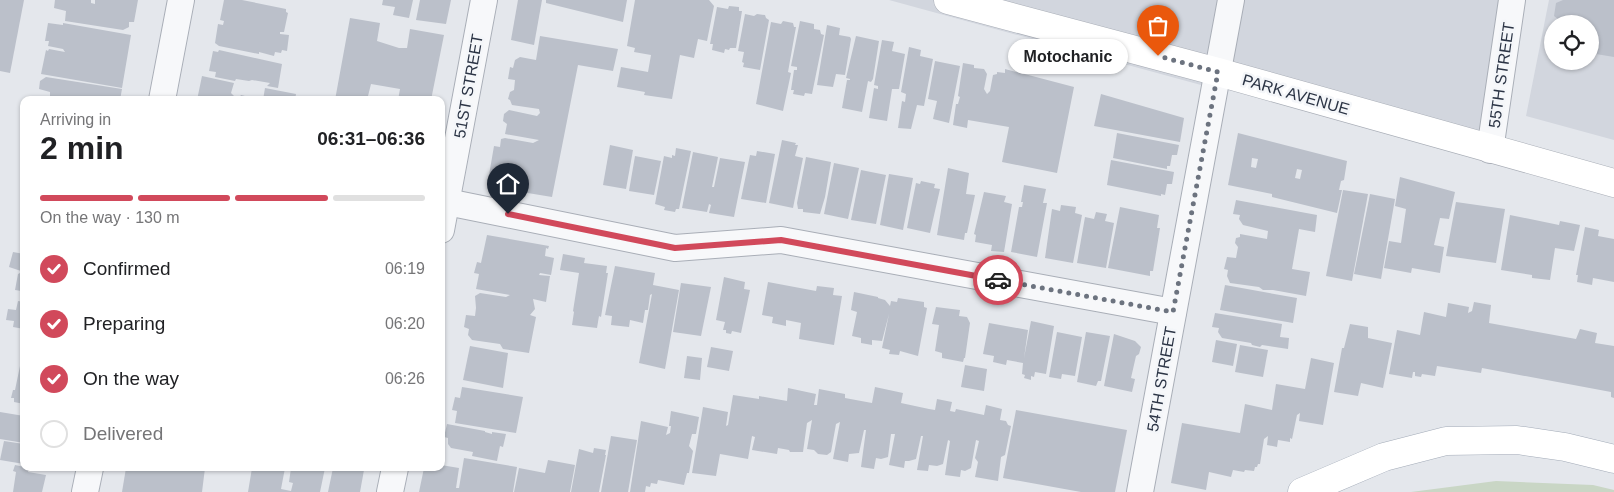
<!DOCTYPE html>
<meta charset="utf-8">
<style>
:root{--surface:#fff;--page:#f2f2f2;--text:#202124;--muted:#757577;--line:#e0e0e0;--accent:#d1495b}
body{margin:0;font-family:Arial,sans-serif;background:var(--page);color:var(--text);height:100vh;display:flex;flex-direction:column;font-size:19px;white-space:nowrap}
*{box-sizing:border-box;margin:0}
p{font-size:16px;color:var(--muted)}
.icon{flex:none;width:28px;height:28px;fill:none;stroke:currentColor;stroke-width:2;stroke-linecap:round;stroke-linejoin:round}
.map{position:relative;flex:1;overflow:hidden}
.details{position:absolute;left:20px;top:96px;width:425px;height:375px;display:flex;flex-direction:column;background:var(--surface);border-radius:10px;box-shadow:0 1px 4px #0004}
.details>*{flex:none}
.controls{position:absolute;left:1544px;top:15px;display:grid;gap:10px}
.controls a{display:grid;place-items:center;width:55px;height:55px;border-radius:50%;background:var(--surface);box-shadow:0 1px 4px #0004;font-size:25px}
.pin{position:absolute;display:grid;place-items:center;width:42px;height:42px;color:#fff;margin:-51px -21px;border-radius:50% 50% 50% 0;rotate:-45deg;box-shadow:0 0 5px #0007}
.pin .icon{rotate:45deg}
.courier{position:absolute;display:grid;place-items:center;width:50px;height:50px;margin:-25px;border:4px solid #d1495b;border-radius:50%;background:#fff;color:#222;box-shadow:0 1px 6px #0007}
.bubble{position:absolute;height:35px;border-radius:18px;background:var(--surface);box-shadow:0 1px 4px #0004;font-size:16px;font-weight:800;line-height:35px;text-align:center}
.head em{font-style:normal;font-weight:800}
.head div{display:flex;flex-direction:column-reverse}
.head{display:flex;align-items:center;justify-content:space-between;height:85px;padding:0 20px}
h1{font-size:32px;font-weight:800;line-height:38px}
.bar{display:grid;grid-template-columns:repeat(4,1fr);gap:8px 5px;align-content:center;height:60px;padding:0 20px}
.bar i{height:6px;border-radius:4px;background:var(--line)}
.bar .selected{background:var(--accent)}
.bar p{grid-column:span 4}
ol{padding:0 20px;list-style:none}
li{display:flex;align-items:center;gap:15px;height:55px}
li p{margin-inline-start:auto}
li .icon{padding:5px;border-radius:50%;background:var(--accent);color:#fff;stroke-width:4}
li:last-child{color:var(--muted)}
li i{width:28px;height:28px;border:2px solid var(--line);border-radius:50%}
.map>svg:first-child{display:block}
</style>
<div class="map">
<svg width="1614" height="492" viewBox="0 0 1614 492">
<rect width="100%" height="100%" fill="#e4e7ec"/>
<g fill="#d2d6de" fill-rule="evenodd">
<path d="M889,0h340l-17,88z"/>
<path d="M1231,0h285l-26,150 -272,-78z"/>
<path d="M1549,0h65v140l-88,-24zM1552,24h38v37h-38z"/>
</g>
<path fill="#c9d6c5" d="M1496,481l97,4 21,5v2h-203z"/>
<g fill="#bbc0ca" fill-rule="evenodd">
<path d="M0,0h24l-14,73 -10,-2z"/>
<path d="M55,0h36v3l4,1v-4h43l-4,22h-5v5l-6,3 -58,-9 1,-10 -12,-3z"/>
<path d="M224,0h18l44,9v3l2,1 -4,19h-4v2l9,1 -2,16 -5,-1 -1,3 -6,-1 -1,4 -15,-4v2l-40,-8 -4,-3 3,-19 5,1 1,-4 -4,-1z"/>
<path d="M383,0h30l-4,18 -16,-3 2,-8 -13,-2z"/>
<path d="M420,0h31l-5,24 -30,-4z"/>
<path d="M518,0h24l-8,45 -23,-5z"/>
<path d="M546,0h81l-4,22 -77,-19z"/>
<path d="M635,0h74l5,6 -7,35 -9,-2 -4,19 -14,-3 -8,44 -28,-4 1,-3 -28,-5 4,-20 27,5 3,-17 -17,-3 1,-4 -8,-2z"/>
<path d="M1563,0h51v57l-24,-4v-29h-32v-5l-4,-3 2,-13z"/>
<path d="M729,6l10,1v4h3l-6,37h-6l-1,2 -4,-1 -1,4 -12,-3 1,-6h-3l7,-37 11,2z"/>
<path d="M745,14l9,2 3,-2 8,1 1,3 3,2 -9,50 -17,-3 1,-4 -2,-1 2,-10 -6,-1z"/>
<path d="M350,18l30,5 -3,18 22,7h8l3,-19 34,6 -13,65h-33l2,-11 -29,-5 -4,16h-32z"/>
<path d="M783,21l10,2 1,4h2l-8,45 3,1 -8,38 -27,-7 15,-82 10,2z"/>
<path d="M800,21l14,3v5l6,1 1,4 3,1 -12,59 -7,-1 -1,3 -11,-2 1,-4h-3l3,-20h3v-3l-6,-1z"/>
<path d="M48,23l15,2v-2l68,12 -9,53 -81,-14 5,-24 2,1 1,-2 16,3 -2,-3 -15,-3 1,-5h-4z"/>
<path d="M827,25l13,3 -1,7 11,2 1,2 -6,36 -9,-1 -3,13 -16,-2z"/>
<path d="M540,36l78,13 -5,22 -35,-6 -26,132 -55,-9 -2,-6 -2,-1 1,-5 -5,-1 5,-29 6,1 1,-8 4,-1 28,5 6,-3 -34,-6 2,-10 -4,-3 1,-7 5,-4 28,6 3,-3 -1,-4 -27,-4 -2,-5 -2,-1 2,-7 4,-2 1,-10 -7,-1 2,-12 3,1 2,-8 5,-3 16,3z"/>
<path d="M856,36l23,5 -6,38 -2,3 -3,-1 -6,31 -20,-4 5,-28h3v-1l-4,-1z"/>
<path d="M882,40l12,2 -2,9 13,3 -6,35h-7l-5,32 -18,-3 5,-30 4,1v-3l-4,-1z"/>
<path d="M909,47l12,3 -1,6 13,3 -9,47 -7,-1 -6,24 -13,-1 4,-27 3,1 1,-8 -5,-2z"/>
<path d="M219,50l63,14 -4,24 -11,-2 3,-3 -18,-3 -3,1 -13,-2 -1,2 -20,-4 1,-5 -7,-1 4,-20 5,1z"/>
<path d="M935,61l25,5 -11,57 -16,-4 4,-18 -9,-2z"/>
<path d="M963,63l11,2v3l10,1 3,5 -3,15 3,5 3,-3 3,-16 4,-1v-2l8,1v-4l69,18 -17,86 -55,-11 7,-35 -41,-7 -1,8 -14,-3 3,-21h2l2,-7 -2,-1z"/>
<path d="M202,76l32,7 -3,10 4,4 4,1 2,-3 20,5h-64z"/>
<path d="M46,77l76,12 -2,11h-64v-3l-6,-1v-4l-11,-3 1,-8z"/>
<path d="M265,88l31,6 -1,6h-32z"/>
<path d="M1101,94l83,24 -4,24 -86,-16z"/>
<path d="M1117,133l62,12 -2,10h-5l-2,11h-3v3l-54,-11z"/>
<path d="M1238,133l109,28 -3,19 -3,1 -2,9h3l-5,23 -65,-16v-3l-44,-9zM1252,158l6,1 -2,9 -5,-1zM1297,169l5,1 -2,9 -5,-1z"/>
<path d="M782,140l14,3 -1,2h3l-3,11 8,2 -10,50 -24,-5z"/>
<path d="M610,145l23,5 -7,39 -23,-4z"/>
<path d="M676,148l15,3 -12,58h-3l-1,3 -11,-2 1,-3 -10,-3 9,-48 8,2v-3l3,1z"/>
<path d="M757,151l18,3 -9,49 -25,-4 9,-44 6,1z"/>
<path d="M693,152l25,5 -6,30h2l6,-29 25,4 -11,55 -25,-4 2,-8 -2,-1 -2,8 -25,-4z"/>
<path d="M635,156l26,5 -7,34 -25,-4z"/>
<path d="M806,157l25,5 -6,35 -5,17 -17,-2v-3h-5l-1,-6z"/>
<path d="M1111,160l63,12 -2,12h-5l-2,11 -4,-1v2l-54,-11z"/>
<path d="M834,163l25,5 -11,51 -24,-5z"/>
<path d="M948,168l21,5 -3,21 9,1 -8,38h-2l-1,7 -27,-5z"/>
<path d="M861,170l25,5 -10,49 -25,-4z"/>
<path d="M889,174l24,4 -10,52 -23,-5z"/>
<path d="M1400,177l55,15 -6,27 -9,-1 -6,27 10,2 -4,26 -28,-5 -1,5 -27,-5 5,-27 12,2 5,-34 -11,-3z"/>
<path d="M921,181l14,3 -1,4 6,1 -10,44 -23,-5 9,-45 4,1z"/>
<path d="M1024,185l22,4 -3,14h4l-10,54 -26,-5 8,-45h3l1,-5h-2z"/>
<path d="M1343,190l25,4 -16,87 -26,-5z"/>
<path d="M984,192l22,4 -2,6 8,2 -8,48 -13,-1 1,-6 -17,-3 1,-7 -2,-1z"/>
<path d="M1370,194l25,5 -14,80 -27,-5z"/>
<path d="M1236,200l81,15 -2,17 -16,-3 -7,40 18,3 -4,24 -33,-6h-10l-4,-3 -29,-4 -3,-7 1,-6 -4,-1 3,-12 9,1 2,-11 -3,-4 1,-5 4,-1v-3l27,5 1,-8 -25,-6 -4,-6 1,-4 -7,-1z"/>
<path d="M1456,202l49,7 -9,54 -50,-7z"/>
<path d="M1061,205l15,2 -1,6 7,2 -9,48 -28,-5 7,-49 8,2z"/>
<path d="M1120,207l39,8 -2,13h3l-7,43h-3v5l-42,-8z"/>
<path d="M1096,212l11,2 -2,7 9,2 -8,45 -29,-5 8,-46 9,2z"/>
<path d="M1510,215l49,10 1,-4 20,4 -6,26 -19,-3 -5,32 -18,-2v-3l-31,-5z"/>
<path d="M1585,227l14,3 -1,6 16,3v43l-21,-4 -1,7 -15,-3 1,-7h-2z"/>
<path d="M487,235l62,11 -1,3 -2,-1 -1,8 9,2 -3,17 -11,-2 -1,2 11,1 -4,26 -13,-3 2,10 -5,6 6,2 -7,36 -26,-4 -3,-5 -28,-4 -4,-5 1,-6 -5,-2 2,-12 9,1 1,-8 -1,-12 5,-3 26,4 4,-2 -34,-6 3,-15 -5,-1 3,-11 4,1z"/>
<path d="M13,252l11,2v18l-15,-5z"/>
<path d="M563,254l22,4 -1,5 23,3 -1,7h2l-7,44 -2,-1 -2,12 -25,-3 2,-13 -1,-1 6,-38 -19,-3z"/>
<path d="M615,266l40,7 -2,12 26,5 -14,79 -26,-6 13,-69 -2,1 -2,15h-3l-2,13 -13,-3 -1,7 -18,-2 1,-9 -7,-1z"/>
<path d="M20,273l4,1v23l-4,-1 1,-5 -6,-1 3,-16z"/>
<path d="M724,277l21,5 -1,7 6,1 -9,43 -9,-2 -1,3 -5,-1v-3h-3l2,-8 -9,-2z"/>
<path d="M768,282l48,9 1,-5 17,2 -1,7 9,1 -8,49 -35,-6 2,-16 -15,-3v6l-14,-3 1,-6 -11,-2z"/>
<path d="M681,283l30,4 -10,49 -28,-4z"/>
<path d="M1225,285l72,13 -4,25 -73,-13z"/>
<path d="M854,292l24,5v1l7,2 5,6 1,-5 6,1 1,-4 26,4v5l3,1 -9,48 -18,-5 -1,4 -10,-1 1,-4 -8,-2 7,-34 -7,27 -10,-1v5l-11,-2v-5l-9,-2 5,-24 -6,-2z"/>
<path d="M18,301l6,1v27l-11,-2 1,-6 -8,-1 2,-11 8,1z"/>
<path d="M1474,302l17,3 -2,18 87,16 4,-10 17,4 -2,10 19,3v52l-3,-1v-5l-129,-24 -1,5 -44,-7 -2,10 -13,-2 -1,3 -6,-1v-4h-2l-1,6 -23,-4 8,-44 23,5 4,-23 22,5 2,-14 21,4 -1,6 4,-2z"/>
<path d="M936,307l24,3 -1,6 8,1 3,6 -5,35h-1l-1,4 -21,-4v-5l-7,-2 4,-26 -7,-1z"/>
<path d="M1215,313l67,11 -2,13 9,1 -1,11 -26,-4 -2,2 -8,-2 -1,-2 -29,-5 -4,-6 1,-4 -7,-1z"/>
<path d="M1031,321l23,5 -8,48 -11,-2 -1,5 -3,-1v4l-7,-2 1,-3 -3,-1 1,-11 -16,-3 -1,5 -13,-3 1,-6 -11,-2 6,-31 39,7 -4,28z"/>
<path d="M1350,324l18,3v11l24,5 -9,45 -22,-5 -3,13 -24,-4 8,-44h2z"/>
<path d="M1057,332l25,5 -7,39 -13,-2 -1,5 -12,-2z"/>
<path d="M1086,332l24,4 -9,45h-3l-2,5 -19,-4z"/>
<path d="M1114,334l21,7 6,6 -2,7 -3,2 -5,22 4,1 -3,13 -28,-6z"/>
<path d="M1216,340l21,4 -4,22 -21,-4z"/>
<path d="M1240,345l28,5 -5,27 -28,-5z"/>
<path d="M470,346l38,7 -5,35 -40,-8z"/>
<path d="M711,347l22,4 -4,20 -22,-4z"/>
<path d="M687,356l15,2 -2,22 -16,-2z"/>
<path d="M1311,358l23,5 -11,62 -24,-4 1,-8 -3,2 -5,24 -2,-1v4l-12,-2 -1,7 -10,-2 1,-9 -4,3 -4,25h-2l-1,3h-2l-1,4 -9,-1 -1,2 -11,-2 -2,7 -22,-5 -3,18 -35,-7 11,-60 58,10 5,-29 27,6 4,-26 29,5z"/>
<path d="M965,365l22,4 -3,22 -23,-4z"/>
<path d="M20,366l4,1v37l-10,-2v-4h-3l2,-8h2z"/>
<path d="M462,387l61,10 -7,36 -61,-10 2,-12 -5,-1 3,-13 5,1z"/>
<path d="M875,387l28,6 -2,10 28,6 6,1 2,-11 15,3 -2,9 5,1 1,-3 28,6 2,-10 16,4 -2,11 6,1 2,4 3,1 -6,29 -4,2 -3,24 -23,-4 3,-15 -3,-4 4,-17 -3,-1 -5,28 -6,3 -4,-1 -1,7 -15,-2 5,-34 -2,-1 -5,24 -6,2 -8,-1 -1,6 -11,-1 6,-34h-2l-5,23 -7,2h-4l-1,7 -15,-3 6,-31h-4l-3,23 -7,2 -5,-1 -2,11 -13,-2 5,-37h-2l-5,23 -10,1 -1,8 -15,-3 7,-37 -4,2 -5,28 -4,3 -9,-1 -4,-4 -7,-1 5,-29 -5,3 -4,29h-13l-1,-2 -11,-2 -1,6 -25,-4 3,-13 -3,-1 -4,23 -28,-5 -4,22 -24,-3 11,-66 25,5 -2,14 2,-1 5,-30 26,4v-3l28,5 1,-13 28,6 -2,11h3l2,-16 26,5v4l27,5z"/>
<path d="M1016,410l111,20 -12,62h-34l-78,-14z"/>
<path d="M671,411l28,6 -3,17h-4l-3,12 4,5 -4,22h-2l-3,12 -26,-5 -1,4 -6,-1 -1,4 -4,-1 -1,6h-15l11,-71 27,6 -2,8 4,-2 1,-7h-2z"/>
<path d="M0,412l24,4v27l-24,-4z"/>
<path d="M447,424l38,7v1l7,2v-2l14,2 -3,13 -3,-1 -3,15 -25,-5 1,-4 -22,-4 -3,-4v-6l-4,-1z"/>
<path d="M611,436l26,4 -9,52h-27z"/>
<path d="M4,441l20,3v20l-24,-4z"/>
<path d="M594,448l12,2 -1,5h1l-7,37h-28l8,-43 14,4z"/>
<path d="M464,458l53,9 -4,25h-94l5,-24h17v-3l18,3 -3,20h3z"/>
<path d="M548,460l27,5 -5,27h-56l5,-24 26,5z"/>
<path d="M15,465l14,3 -1,4 18,3 -4,17h-29l3,-20 -3,-1z"/>
<path d="M126,468h79l-3,24h-80z"/>
<path d="M252,468h33l-4,21 10,2 2,-8 -4,-1 2,-14h34l-5,24h-72z"/>
<path d="M333,468h17l14,2 -4,22h-32z"/>
</g>
<g fill="none" stroke-linecap="round" stroke-linejoin="round">
<defs>
<g id="street">
<path d="M162,100l19,-100"/>
<path d="M1490,150l22,-150"/>
<path d="M447,202l228,46 106,-8 392,72"/>
<path d="M441,230l43,-230"/>
<path d="M85,492l5,-24"/>
<path d="M390,492l5,-24"/>
<path d="M1140,492l91,-492"/>
</g>
<path id="secondary" d="M948,0l270,72 396,111"/>
<path id="primary" d="M1302,492l82,-35 62,-16 71,-1 48,7 49,12"/>
</defs>
<use href="#street" stroke="#a9aeb7" stroke-width="28"/>
<use href="#secondary" stroke="#a9aeb7" stroke-width="29"/>
<use href="#primary" stroke="#a3abb8" stroke-width="29"/>
<use href="#street" stroke="#f7f8fa" stroke-width="26"/>
<use href="#secondary" stroke="#fff" stroke-width="28"/>
<use href="#primary" stroke="#fff" stroke-width="28"/>
</g>
<g fill="none" stroke-linecap="round" stroke-linejoin="round">
<path stroke="#6c737f" stroke-width="5" stroke-dasharray="0 9" d="M998,280l175,32 45,-240 -60,-16"/>
<path stroke="#d1495b" stroke-width="6" d="M508,214l167,34 106,-8 217,40"/>
</g>
<g text-anchor="middle" stroke-width="5" stroke-linejoin="round" paint-order="stroke">
<g font-size="16" fill="#2b3445" stroke="#f4f6f9">
<text transform="translate(1501 75) rotate(-82)" y="6">55TH STREET</text>
<text transform="translate(468 86) rotate(-80)" y="6">51ST STREET</text>
<text transform="translate(1296 94) rotate(16)" y="6">PARK AVENUE</text>
<text transform="translate(1161 379) rotate(-80)" y="6">54TH STREET</text>
</g>
</g>
</svg>
<div class="controls">
<a><svg class="icon" aria-label="locate" viewBox="0 0 24 24"><circle cx="12" cy="12" r="6"/><path d="M12 2v4M12 18v4M2 12h4M18 12h4"/></svg></a>
</div>
<div class="pin" style="left:1158px;top:56px;background:#ea580c"><svg class="icon" aria-label="bag" viewBox="0 0 24 24"><path d="M5 8h14l-1 12H6zM9 8a3 3 0 0 1 6 0"/></svg></div>
<div class="pin" style="left:508px;top:214px;background:#1f2937"><svg class="icon" aria-label="home" viewBox="0 0 24 24"><path d="M3 11l9-7 9 7M6 9v11h12V9"/></svg></div>
<div class="courier" style="left:998px;top:280px"><svg class="icon" aria-label="car" viewBox="0 0 24 24"><path d="M5 17H2v-5l4-1 3-4h7l3 4 3 1v5h-3M9 17h6M6 11h13"/><circle cx="7" cy="17" r="2"/><circle cx="17" cy="17" r="2"/></svg></div>
<div class="bubble" style="left:1008px;top:39px;width:120px">Motochanic</div>
<section class="details">
<div class="head"><div><h1>2 min</h1><p>Arriving in</p></div><em>06:31–06:36</em></div>
<div class="bar"><i class="selected"></i><i class="selected"></i><i class="selected"></i><i></i><p>On the way · 130 m</p></div>
<ol>
<li><svg class="icon" aria-label="check" viewBox="0 0 24 24"><path d="M5 12l5 5 9-10"/></svg>Confirmed<p>06:19</p></li>
<li><svg class="icon" aria-label="check" viewBox="0 0 24 24"><path d="M5 12l5 5 9-10"/></svg>Preparing<p>06:20</p></li>
<li><svg class="icon" aria-label="check" viewBox="0 0 24 24"><path d="M5 12l5 5 9-10"/></svg>On the way<p>06:26</p></li>
<li><i></i>Delivered</li>
</ol>
</section>
</div>
